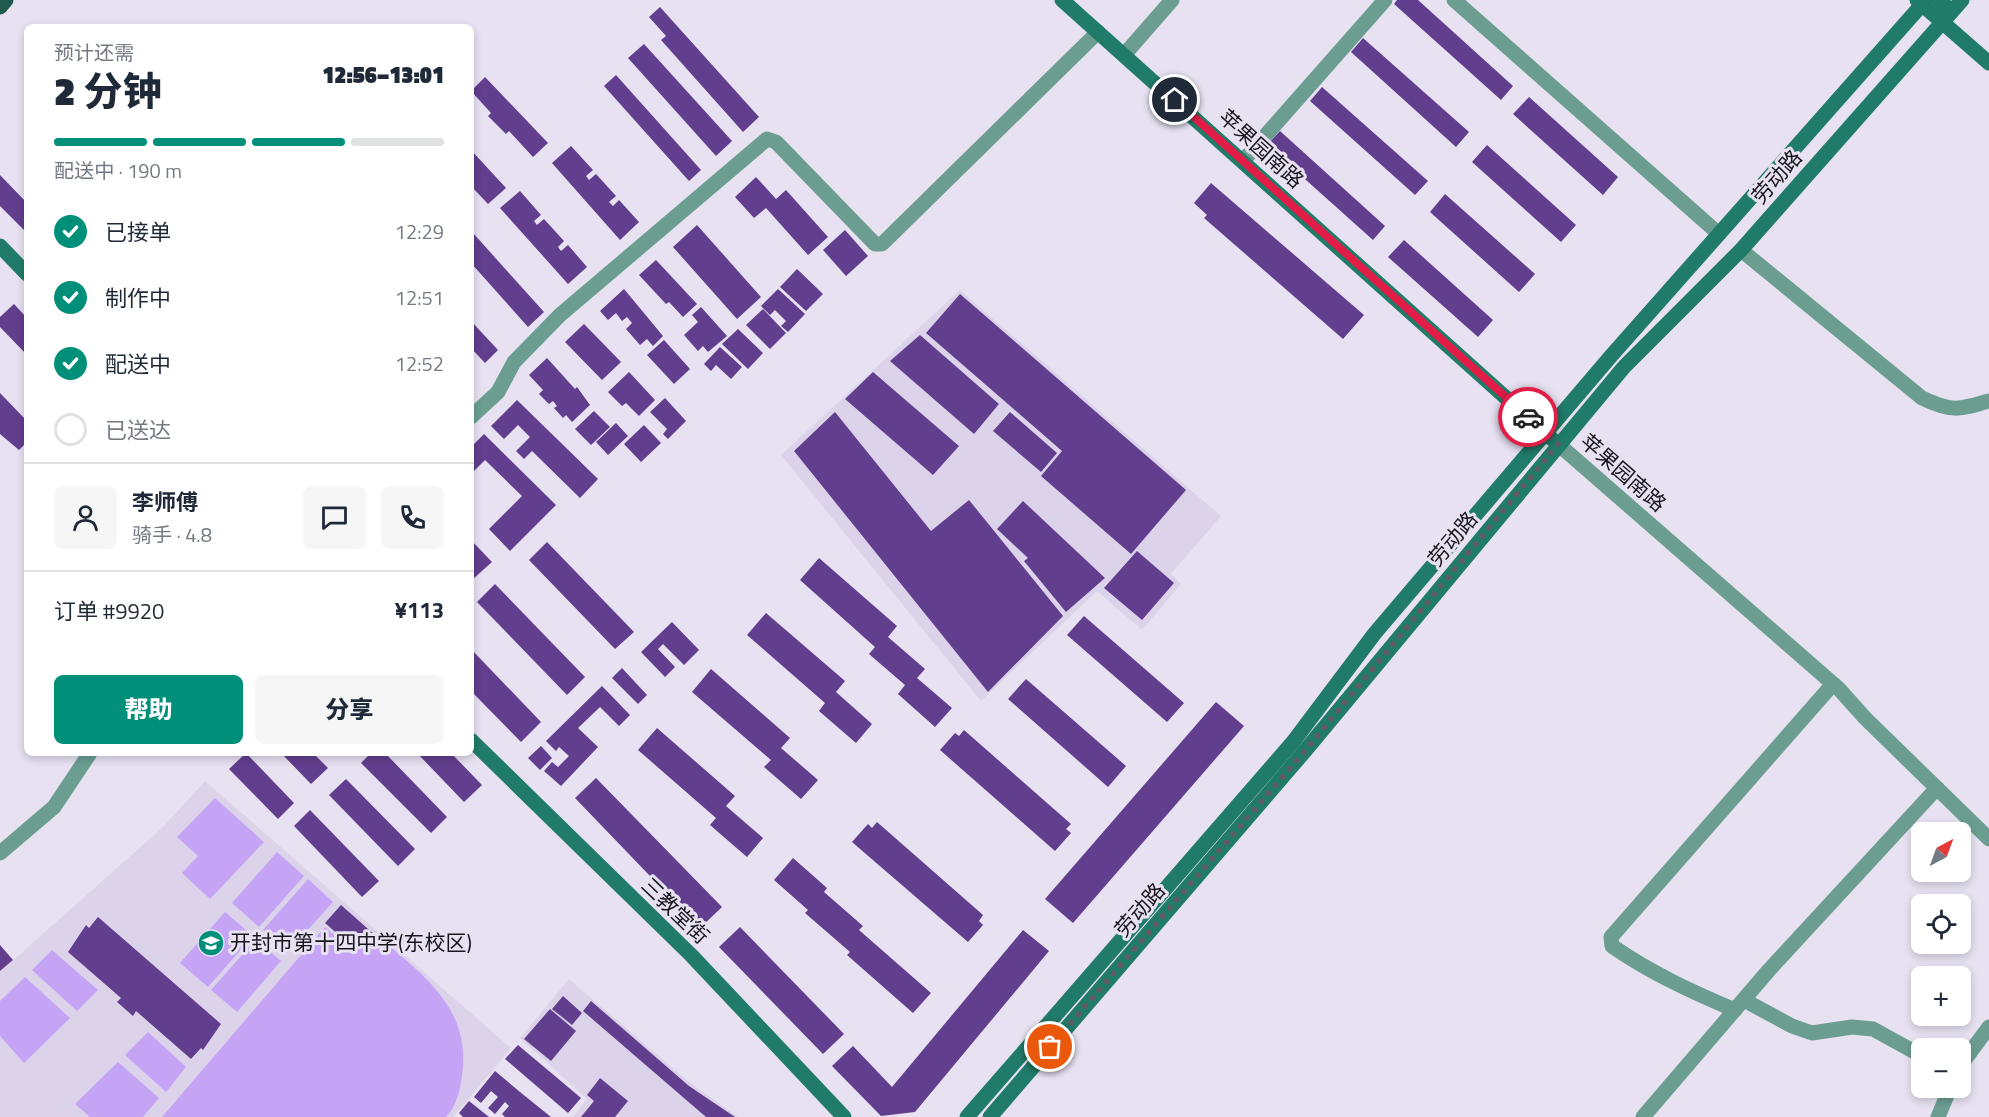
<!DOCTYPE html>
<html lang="zh">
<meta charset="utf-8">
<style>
:root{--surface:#fff;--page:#f6f6f7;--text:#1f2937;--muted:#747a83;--line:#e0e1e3;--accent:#008f79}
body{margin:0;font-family:"Titillium Web","Noto Sans SC",sans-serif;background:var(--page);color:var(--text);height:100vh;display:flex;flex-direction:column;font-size:22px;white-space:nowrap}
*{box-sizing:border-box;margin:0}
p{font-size:20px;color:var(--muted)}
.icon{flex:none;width:33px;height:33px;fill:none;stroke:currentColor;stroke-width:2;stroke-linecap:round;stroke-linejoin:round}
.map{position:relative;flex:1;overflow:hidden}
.side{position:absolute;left:24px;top:24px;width:450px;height:732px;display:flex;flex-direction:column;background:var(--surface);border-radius:9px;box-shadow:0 3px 9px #0003}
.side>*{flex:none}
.needle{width:39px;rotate:41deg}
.buttons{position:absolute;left:1911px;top:822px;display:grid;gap:12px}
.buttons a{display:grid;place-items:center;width:60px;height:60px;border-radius:9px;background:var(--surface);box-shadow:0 3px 9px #0003;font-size:30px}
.pin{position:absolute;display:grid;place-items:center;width:51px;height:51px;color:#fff;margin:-26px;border:3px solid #fff;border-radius:50%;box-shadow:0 2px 6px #0007}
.courier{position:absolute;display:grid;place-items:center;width:60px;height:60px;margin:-30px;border:4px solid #e11d48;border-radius:50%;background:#fff;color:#222;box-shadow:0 2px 8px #0007}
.summary em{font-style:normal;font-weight:800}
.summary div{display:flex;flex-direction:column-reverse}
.summary{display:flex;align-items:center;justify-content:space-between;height:102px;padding:0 30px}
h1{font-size:39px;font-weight:800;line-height:45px}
.bar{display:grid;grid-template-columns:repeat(4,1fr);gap:9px 6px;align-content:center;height:72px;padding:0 30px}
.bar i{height:8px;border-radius:4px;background:var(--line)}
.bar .active{background:var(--accent)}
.bar p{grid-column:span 4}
.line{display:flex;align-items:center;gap:15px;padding:0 30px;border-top:2px solid var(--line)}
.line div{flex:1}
.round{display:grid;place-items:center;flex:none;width:63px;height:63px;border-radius:9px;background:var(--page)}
ol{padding:0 30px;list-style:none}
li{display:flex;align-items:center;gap:18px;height:66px}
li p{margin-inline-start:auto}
li .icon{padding:6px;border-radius:50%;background:var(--accent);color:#fff;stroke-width:4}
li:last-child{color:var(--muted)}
li i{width:33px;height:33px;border:3px solid var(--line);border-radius:50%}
.cta{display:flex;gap:12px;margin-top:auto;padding:12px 30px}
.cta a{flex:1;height:69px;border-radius:9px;background:var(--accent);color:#fff;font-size:24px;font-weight:800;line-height:69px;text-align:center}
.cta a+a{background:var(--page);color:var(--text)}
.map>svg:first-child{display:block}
</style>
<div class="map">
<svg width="1989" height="1117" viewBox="0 0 1989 1117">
<rect width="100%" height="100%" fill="#e7e1f2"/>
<g fill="#dcd3eb">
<path d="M960,290l261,226 -50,58 10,10 -39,46 -45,-39 -116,110 -200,-246z"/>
<path d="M205,781l306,267 -58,69h-453v-145l164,-146z"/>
<path d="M569,979l120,103 49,35h-165l14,-18 -67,-61z"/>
</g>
<g fill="#c5a4f6">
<path d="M215,798l49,44 -54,57 -28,-26 16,-17 -21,-19z"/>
<path d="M277,852l27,24 -45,51 -27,-24z"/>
<path d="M308,879l25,23 -45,50 -25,-22z"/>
<path d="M225,912l28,24 -45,51 -28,-24z"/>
<path d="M325,927l14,12 6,-6 21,18 13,-14c44,38 93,72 83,138 -2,16 -5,30 -16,42h-284z"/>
<path d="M256,939l25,22 -44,51 -26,-22z"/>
<path d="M52,950l46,40 -21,21 -45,-41z"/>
<path d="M25,977l45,41 -46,45 -24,-27v-35z"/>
<path d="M148,1032l38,35 -20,25 -41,-37z"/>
<path d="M118,1062l41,36 -16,19h-53l-15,-13z"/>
</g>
<g fill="#623e8e">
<path d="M1397,0h21l95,86 -12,14 -107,-96z"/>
<path d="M660,7l99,110 -16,15 -82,-92 5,-4 -17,-19z"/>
<path d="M1363,38l106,94 -13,15 -105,-95z"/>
<path d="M644,44l88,97 -16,15 -88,-98z"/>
<path d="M616,75l85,95 -12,11 -85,-95z"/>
<path d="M485,77l63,66 -15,14 -24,-26 -3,3 -18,-18 3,-3 -20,-22z"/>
<path d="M1322,87l106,94 -13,14 -105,-94z"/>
<path d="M1529,97l89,80 -15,18 -90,-81z"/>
<path d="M1280,131l105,95 -12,14 -106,-95z"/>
<path d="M1487,145l89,80 -15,17 -89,-80z"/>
<path d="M571,146l22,24 -7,6 3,4 7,-6 20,22 -7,6 4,4 6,-6 20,22 -19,18 -68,-77z"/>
<path d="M471,150l35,38 -18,16 -17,-18z"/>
<path d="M0,175l27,28v30l-27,-27z"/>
<path d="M756,177l20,22 10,-9 42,47 -20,18 -42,-47 -12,10 -19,-21z"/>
<path d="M1211,183l153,132 -21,24 -139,-121 3,-3 -13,-12z"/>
<path d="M520,191l21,24 -7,6 3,4 7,-6 20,22 -6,6 3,4 7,-6 19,22 -19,17 -68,-76z"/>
<path d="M1445,194l90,80 -16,18 -89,-80z"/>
<path d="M697,225l64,72 -24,22 -64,-72z"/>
<path d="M845,230l23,26 -22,20 -23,-26z"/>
<path d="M473,233l71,79 -16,15 -57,-64z"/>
<path d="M1404,240l89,80 -15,17 -90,-80z"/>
<path d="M656,260l41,44 -14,13 -14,-15 -3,2 -27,-29z"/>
<path d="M797,269l26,25 -17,17 -26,-24z"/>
<path d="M624,289l39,47 -10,10 -6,-7 -7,6 -14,-16 6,-6 -5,-6 -5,4 -6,-8 -8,7 -8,-9z"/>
<path d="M778,289l27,25 -17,18 -7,-6 5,-5 -11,-11 -5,5 -9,-9z"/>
<path d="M960,294l226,196 -55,64 -90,-78 21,-25 -136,-118z"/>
<path d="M14,304l13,14v37l-27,-28v-10z"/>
<path d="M701,307l26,29 -19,16 -5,-6 -5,5 -14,-16 14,-13 -6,-7z"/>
<path d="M763,309l23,24 -16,16 -24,-24z"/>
<path d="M471,321l27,29 -13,13 -14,-15z"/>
<path d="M584,324l37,38 -19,18 -37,-38z"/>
<path d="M738,329l25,24 -15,16 -26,-25z"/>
<path d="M920,335l79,69 -25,30 -84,-73z"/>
<path d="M664,340l26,29 -16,15 -27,-29z"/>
<path d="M720,347l22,20 -11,12 -15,-14 -5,6 -7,-7z"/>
<path d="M547,358l28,31 2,-2 13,18 -18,17 -6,-7 -3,3 -9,-10 3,-2 -4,-5 -4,3 -10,-10 4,-4 -14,-15z"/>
<path d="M629,372l26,28 -16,16 -13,-13 -4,3 -14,-14z"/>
<path d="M873,372l86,74 -26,29 -88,-76z"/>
<path d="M0,393l27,28v21l-8,8 -19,-16z"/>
<path d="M665,398l21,23 -18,18 -5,-5 4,-5 -17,-17z"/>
<path d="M517,400l81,79 -18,19 -48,-47 -8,8 -8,-8 14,-14 -12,-12 -14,14 -13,-13z"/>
<path d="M594,411l16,16 -19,18 -16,-16z"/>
<path d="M835,412l96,119 38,-31 94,116 -75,76 -194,-241z"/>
<path d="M1010,412l47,41 -16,19 -48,-41z"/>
<path d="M616,423l12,13 -20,19 -12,-13z"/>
<path d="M644,425l17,18 -20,19 -17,-18z"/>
<path d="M484,434l72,71 -46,46 -21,-22 33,-33 -37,-36 -14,14v-27z"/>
<path d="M1023,501l82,77 -39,34 -42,-51 4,-3 -31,-29z"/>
<path d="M471,540l21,22 -19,17 -2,-2z"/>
<path d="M547,542l87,90 -19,17 -86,-89z"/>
<path d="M1137,551l37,32 -32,37 -38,-32z"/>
<path d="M819,558l78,68 -9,11 37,32 -8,9 35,30 -17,19 -37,-33 7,-9 -36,-31 6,-7 -75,-67z"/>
<path d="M495,584l90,93 -18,18 -90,-93z"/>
<path d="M766,613l79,68 -9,11 36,32 -16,19 -37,-32 6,-8 -78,-68z"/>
<path d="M1084,616l100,87 -17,19 -100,-87z"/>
<path d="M672,622l27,28 -15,15 -21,-21 -5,5 17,18 -10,10 -24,-25z"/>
<path d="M471,649l70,73 -20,20 -50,-51z"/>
<path d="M622,668l25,27 -9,9 -26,-26z"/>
<path d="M711,669l79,69 -9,10 37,32 -17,19 -37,-32 7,-7 -79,-68z"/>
<path d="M1026,679l100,87 -18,21 -100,-88z"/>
<path d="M602,686l28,29 -11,11 -19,-19 -22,21 20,19 -37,39 -17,-15 8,-9 6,5 11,-11 -10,-9 -3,4 -10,-10z"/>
<path d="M1216,702l28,24 -171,197 -28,-24z"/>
<path d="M657,728l78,68 -9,10 37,32 -16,19 -37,-32 6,-7 -78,-68z"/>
<path d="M964,730l107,94 -5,5 5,4 -16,18 -115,-101 15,-17 4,3z"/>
<path d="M541,746l11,12 -12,12 -12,-12z"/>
<path d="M246,753l48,50 -16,16 -49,-50z"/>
<path d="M281,753h32l15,15 -17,16z"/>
<path d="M371,753h14l62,64 -16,16 -70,-70z"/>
<path d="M417,753h34l31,32 -18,17z"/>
<path d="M596,778l126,129 -22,21 -125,-130z"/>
<path d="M346,779l69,70 -17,17 -69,-71z"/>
<path d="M310,810l69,71 -17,16 -68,-71z"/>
<path d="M877,822l106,93 -4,6 4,4 -15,17 -116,-100 16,-18 4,4z"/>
<path d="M793,858l34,30 -3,4 39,34 -4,4 72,63 -18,20 -66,-58 3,-3 -45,-39 3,-3 -34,-30z"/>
<path d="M341,905l35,31 -11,13 -20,-18 -4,6 -16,-14z"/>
<path d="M98,917l123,107 -18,26 -2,-2 -10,11 -55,-48 -3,5 -16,-14 4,-4 -53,-46 18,-27 3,3z"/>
<path d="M740,927l104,107 -21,20 -104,-107z"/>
<path d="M1023,930l26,21 -134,161 -34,4 -49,-50 21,-20 39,41z"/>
<path d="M0,945l13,15 -13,11z"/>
<path d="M563,996l19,17 -10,12 -20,-16z"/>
<path d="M591,1001l98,85 46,31h-29l-123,-106z"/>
<path d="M550,1009l26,22 -25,30 -27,-22z"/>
<path d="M518,1045l63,53 -13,15 -63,-54z"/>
<path d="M495,1071l25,21 31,25h-46l-3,-3 7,-8 -4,-4 -10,12 -7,-6 10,-11 -7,-6 -10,12 -7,-6z"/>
<path d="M600,1078l28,23 -13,16h-34l13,-16 -7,-6z"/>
<path d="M469,1101l20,16h-26l-4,-4z"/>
</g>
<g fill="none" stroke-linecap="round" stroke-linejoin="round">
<g stroke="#6b9e91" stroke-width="15">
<path d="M1454,0l265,234"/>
<path d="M1124,55l48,-55"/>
<path d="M1243,161l142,-161"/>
<path d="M1741,250l181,148c29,14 37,12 67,3"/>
<path d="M471,417l27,-25 16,-30 46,-47 207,-176 9,3 99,102h7l216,-212"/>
<path d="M1558,444l281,245 26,29 124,121"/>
<path d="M0,853l54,-46 36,-54"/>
<path d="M1744,1000l48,26 20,7 40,-6 21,2 49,27"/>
<path d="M1735,1010c-43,-18 -84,-37 -123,-64l-1,-9 222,-253"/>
<path d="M1960,1066l29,-39"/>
<path d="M1643,1117l126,-147 168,-182"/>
<path d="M1938,1117l12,-29"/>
</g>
<g stroke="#207b69" stroke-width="15">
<path d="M1062,0l490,439"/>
<path d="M1917,0l72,63"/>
<path d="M1939,0l12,11"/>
<path d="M0,246l27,28"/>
<path d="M471,740l220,215 153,162"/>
<path d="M967,1117l326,-375 82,-109 236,-277 315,-356"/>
<path d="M990,1117l314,-365 320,-385 117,-117 221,-250"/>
</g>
<path stroke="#1e5b4e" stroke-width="15" d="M0,7l6,-7"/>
</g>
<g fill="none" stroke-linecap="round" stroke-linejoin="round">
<path stroke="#605c66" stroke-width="6" stroke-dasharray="0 10.8" d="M1050,1047l254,-295 254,-308 -30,-27"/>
<path stroke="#e11d48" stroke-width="8" d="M1175,100l353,317"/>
</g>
<defs>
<symbol id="school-disc" viewBox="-11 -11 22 22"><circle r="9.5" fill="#008f79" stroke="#e7e1f2"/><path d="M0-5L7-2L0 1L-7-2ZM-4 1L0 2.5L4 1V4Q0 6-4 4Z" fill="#fff"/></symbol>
</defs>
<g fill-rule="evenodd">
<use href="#school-disc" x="196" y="928" width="30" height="30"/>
</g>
<g text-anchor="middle" stroke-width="6" stroke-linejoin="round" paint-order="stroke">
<g font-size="21" fill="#17151b" stroke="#e7e1f2">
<text transform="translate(1261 149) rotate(42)" y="7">苹果园南路</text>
<text transform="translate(1777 177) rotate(-49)" y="7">劳动路</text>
<text transform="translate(1623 473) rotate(41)" y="7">苹果园南路</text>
<text transform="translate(1453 539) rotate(-50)" y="7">劳动路</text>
<text transform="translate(1140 910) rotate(-49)" y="7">劳动路</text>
<text transform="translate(675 911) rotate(44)" y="7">三教堂街</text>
</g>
<g font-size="21" fill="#17151b" stroke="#e7e1f2" text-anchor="start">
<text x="230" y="950">开封市第十四中学(东校区)</text>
</g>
</g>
</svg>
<div class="buttons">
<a><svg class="needle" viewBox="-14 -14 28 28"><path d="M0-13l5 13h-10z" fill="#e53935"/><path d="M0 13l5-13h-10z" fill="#747a83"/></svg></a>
<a><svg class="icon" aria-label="locate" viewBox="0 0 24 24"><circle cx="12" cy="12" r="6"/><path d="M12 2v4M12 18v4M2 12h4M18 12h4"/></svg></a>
<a>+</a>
<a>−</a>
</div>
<div class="pin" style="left:1050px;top:1047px;background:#ea580c"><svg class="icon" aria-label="bag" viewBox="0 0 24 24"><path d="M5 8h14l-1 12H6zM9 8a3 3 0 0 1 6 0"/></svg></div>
<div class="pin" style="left:1175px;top:100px;background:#1f2937"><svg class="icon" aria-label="home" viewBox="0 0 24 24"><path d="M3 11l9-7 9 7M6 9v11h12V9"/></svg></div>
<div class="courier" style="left:1528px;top:417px"><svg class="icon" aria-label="car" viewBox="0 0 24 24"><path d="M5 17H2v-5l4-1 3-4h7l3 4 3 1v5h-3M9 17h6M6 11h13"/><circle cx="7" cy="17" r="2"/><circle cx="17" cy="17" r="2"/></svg></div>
<section class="side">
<div class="summary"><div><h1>2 分钟</h1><p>预计还需</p></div><em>12:56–13:01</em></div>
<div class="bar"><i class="active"></i><i class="active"></i><i class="active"></i><i></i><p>配送中 · 190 m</p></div>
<ol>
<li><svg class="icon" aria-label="check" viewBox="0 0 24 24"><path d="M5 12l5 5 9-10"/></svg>已接单<p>12:29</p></li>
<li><svg class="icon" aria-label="check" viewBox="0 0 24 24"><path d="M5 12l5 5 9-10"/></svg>制作中<p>12:51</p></li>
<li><svg class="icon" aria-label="check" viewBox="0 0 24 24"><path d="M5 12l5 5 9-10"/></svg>配送中<p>12:52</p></li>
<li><i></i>已送达</li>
</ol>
<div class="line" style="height:108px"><a class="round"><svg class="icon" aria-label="person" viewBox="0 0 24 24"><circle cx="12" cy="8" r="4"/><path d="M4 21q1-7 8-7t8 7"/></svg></a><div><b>李师傅</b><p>骑手 · 4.8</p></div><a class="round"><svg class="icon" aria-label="chat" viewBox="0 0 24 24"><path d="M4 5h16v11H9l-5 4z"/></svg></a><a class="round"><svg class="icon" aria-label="phone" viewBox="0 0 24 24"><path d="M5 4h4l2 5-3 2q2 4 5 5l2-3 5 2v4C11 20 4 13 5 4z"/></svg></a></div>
<div class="line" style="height:78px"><div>订单 #9920</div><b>¥113</b></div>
<div class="cta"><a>帮助</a><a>分享</a></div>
</section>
</div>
